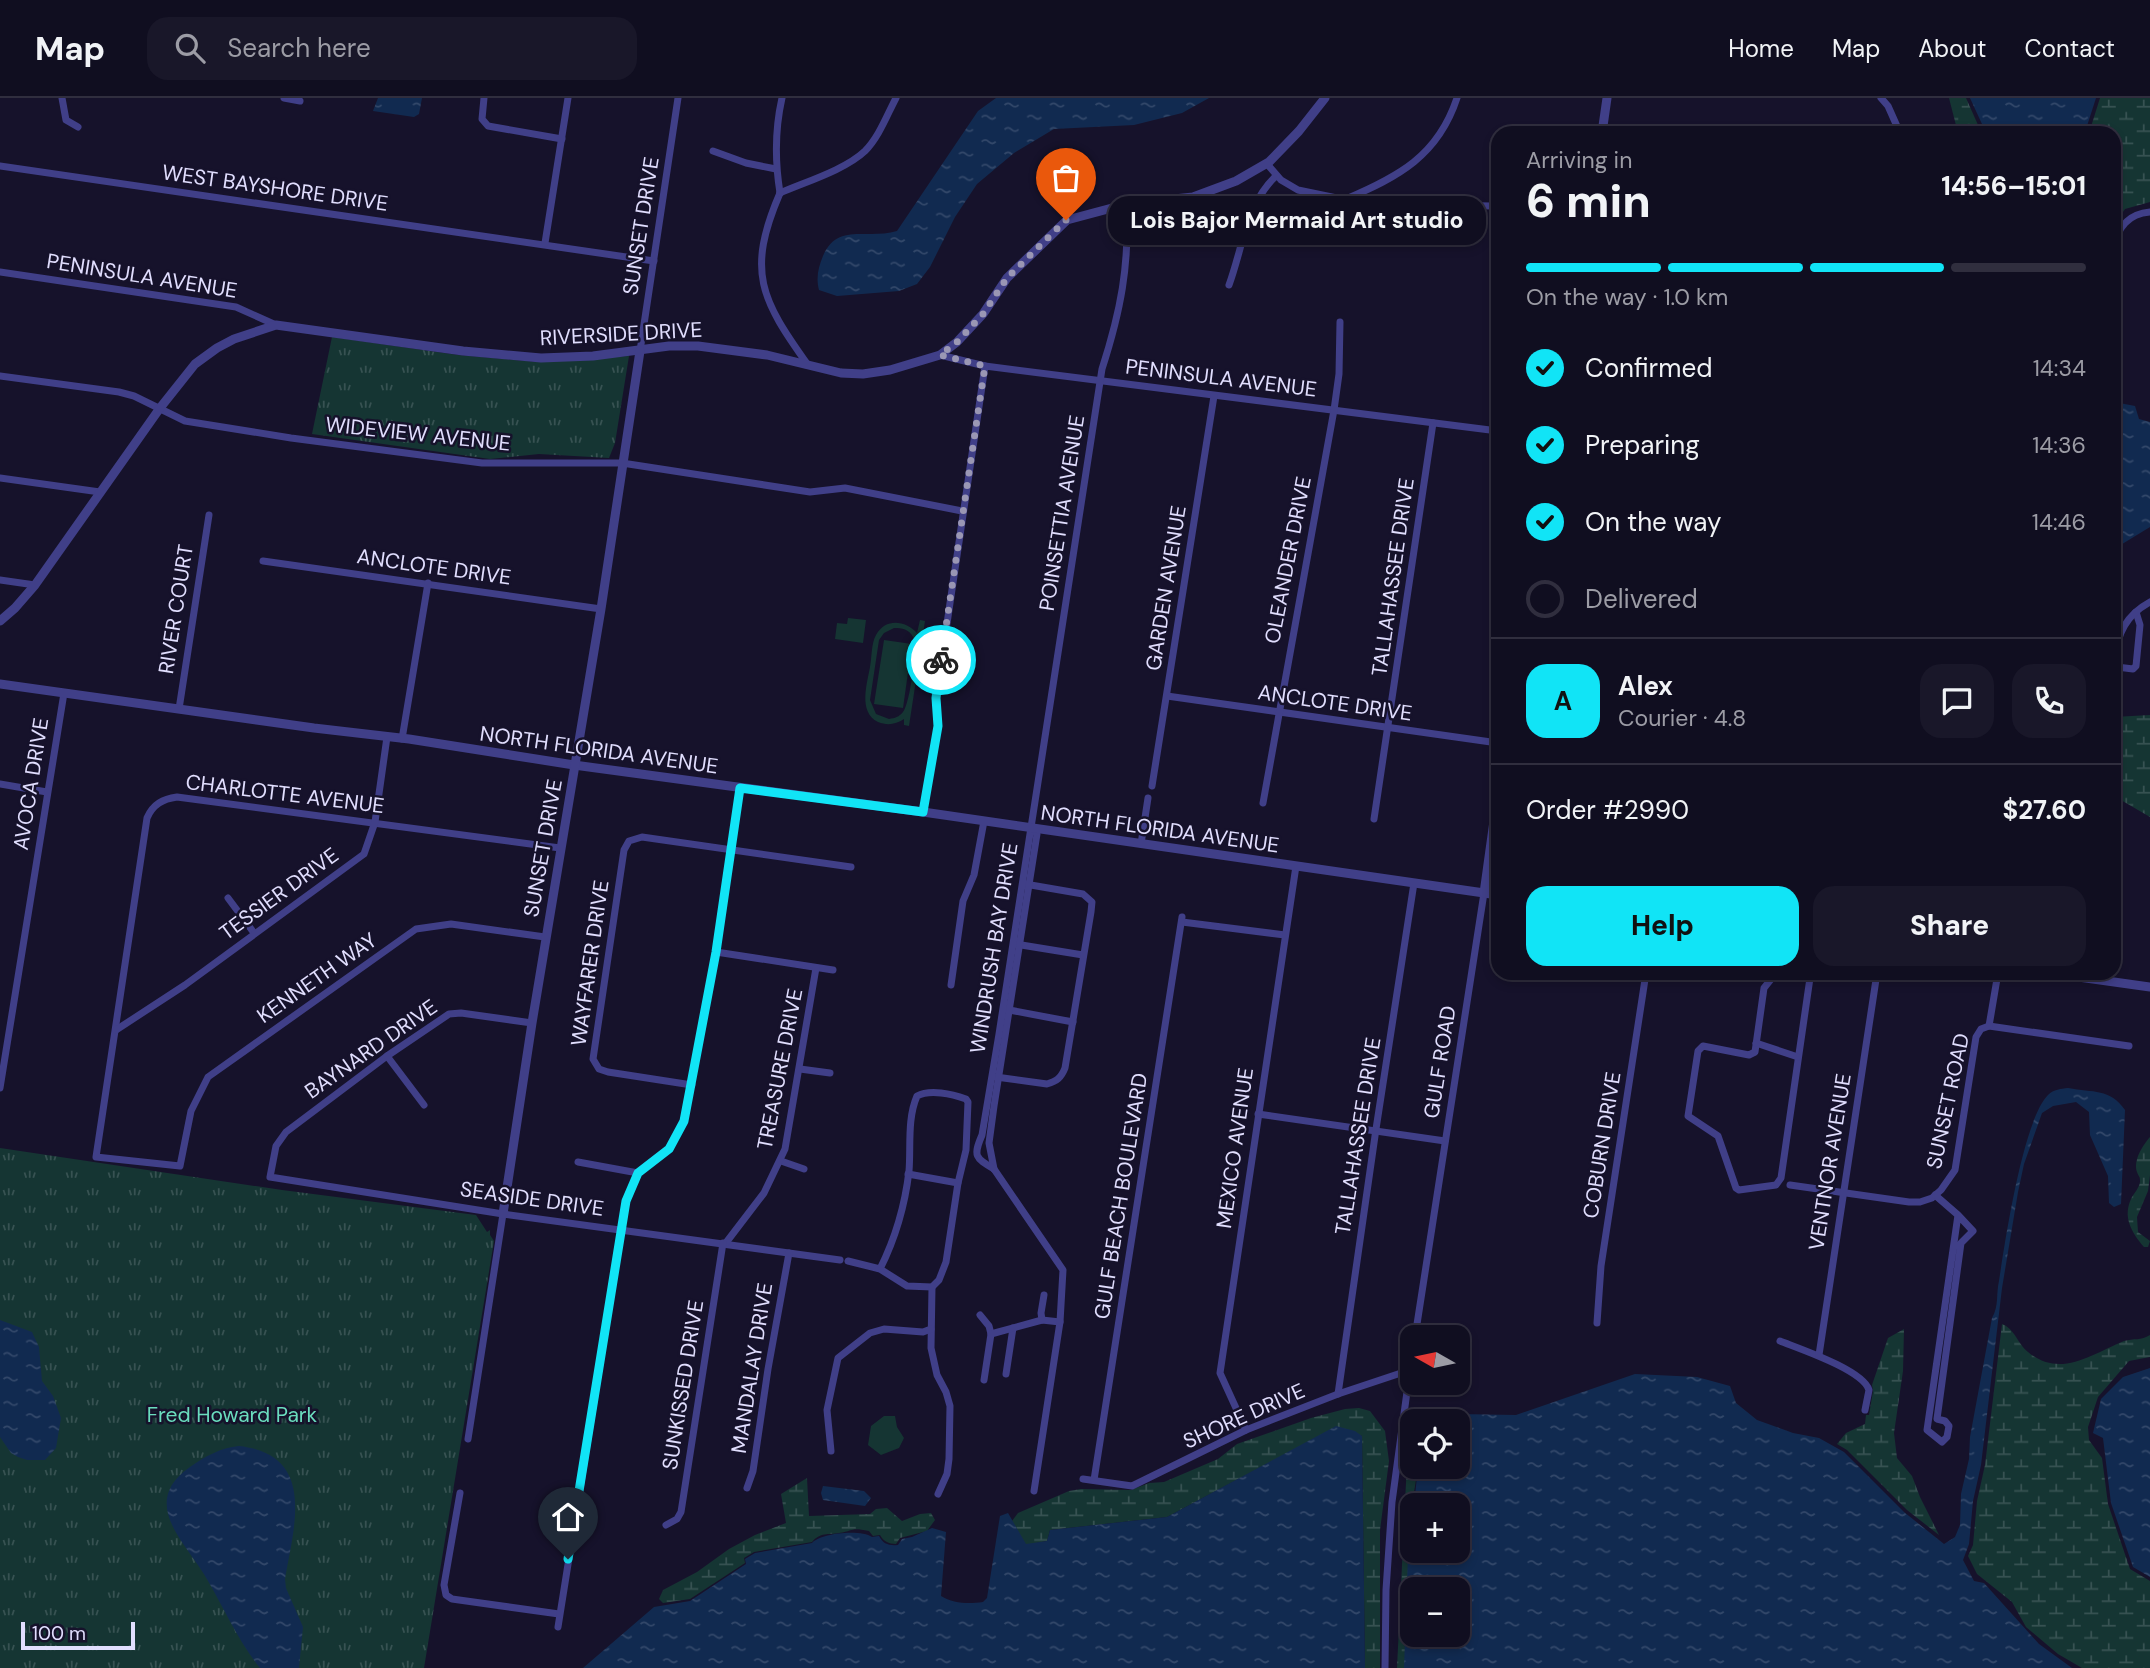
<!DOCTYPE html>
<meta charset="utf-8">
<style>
:root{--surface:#100e20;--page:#191729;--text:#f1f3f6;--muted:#9c9ca5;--line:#302e3e;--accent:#11e4f6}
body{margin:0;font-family:"DM Sans",sans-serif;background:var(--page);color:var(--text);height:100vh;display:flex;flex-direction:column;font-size:26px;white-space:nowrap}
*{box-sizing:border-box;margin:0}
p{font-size:23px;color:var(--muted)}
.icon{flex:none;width:38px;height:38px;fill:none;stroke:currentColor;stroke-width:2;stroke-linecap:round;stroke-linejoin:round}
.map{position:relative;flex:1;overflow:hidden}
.sheet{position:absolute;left:1491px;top:28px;width:630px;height:854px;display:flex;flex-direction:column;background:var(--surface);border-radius:21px;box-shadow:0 4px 10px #0003,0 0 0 2px var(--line)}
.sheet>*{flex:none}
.needle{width:46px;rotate:279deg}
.controls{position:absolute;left:1400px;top:1227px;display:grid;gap:14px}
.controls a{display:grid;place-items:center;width:70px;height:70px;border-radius:14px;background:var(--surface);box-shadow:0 4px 10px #0003,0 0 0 2px var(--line);font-size:35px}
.scale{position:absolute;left:21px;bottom:18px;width:114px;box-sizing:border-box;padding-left:7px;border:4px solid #e1defe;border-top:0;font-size:19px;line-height:24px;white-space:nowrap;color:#e1defe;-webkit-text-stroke:5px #16122b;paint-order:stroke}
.pin{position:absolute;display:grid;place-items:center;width:60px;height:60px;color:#fff;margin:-72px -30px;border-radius:50% 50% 50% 0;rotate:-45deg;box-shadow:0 0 7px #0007}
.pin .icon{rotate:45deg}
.courier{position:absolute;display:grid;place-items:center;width:70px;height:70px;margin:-35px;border:5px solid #11e4f6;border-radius:50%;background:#fff;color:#222;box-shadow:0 2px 9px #0007}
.bubble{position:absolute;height:49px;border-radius:21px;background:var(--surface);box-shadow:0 4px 10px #0003,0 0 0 2px var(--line);font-size:23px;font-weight:800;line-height:49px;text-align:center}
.overview em{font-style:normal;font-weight:800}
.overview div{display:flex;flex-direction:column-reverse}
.overview{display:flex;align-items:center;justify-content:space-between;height:119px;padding:0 35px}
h1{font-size:46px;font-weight:800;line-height:52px}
.bar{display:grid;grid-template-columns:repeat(4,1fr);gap:10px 7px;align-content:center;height:84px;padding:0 35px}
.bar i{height:9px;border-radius:5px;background:var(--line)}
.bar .current{background:var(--accent)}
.bar p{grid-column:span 4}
.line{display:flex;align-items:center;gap:18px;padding:0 35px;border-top:2px solid var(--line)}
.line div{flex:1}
.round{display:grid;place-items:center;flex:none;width:74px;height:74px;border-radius:21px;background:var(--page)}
ol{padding:0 35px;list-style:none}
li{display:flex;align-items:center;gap:21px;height:77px}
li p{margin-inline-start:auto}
li .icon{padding:7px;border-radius:50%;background:var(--accent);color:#111;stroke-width:4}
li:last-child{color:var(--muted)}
li i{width:38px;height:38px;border:4px solid var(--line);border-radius:50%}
.primary-button{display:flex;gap:14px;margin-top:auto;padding:14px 35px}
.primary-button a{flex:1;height:80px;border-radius:21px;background:var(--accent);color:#111;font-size:28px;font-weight:800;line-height:80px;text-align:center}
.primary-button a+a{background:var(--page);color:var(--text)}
header{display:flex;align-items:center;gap:42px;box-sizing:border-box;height:98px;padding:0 35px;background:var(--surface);border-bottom:2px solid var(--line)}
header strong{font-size:33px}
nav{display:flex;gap:38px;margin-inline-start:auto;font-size:24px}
.search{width:490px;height:63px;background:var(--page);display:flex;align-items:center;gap:18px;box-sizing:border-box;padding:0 24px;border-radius:21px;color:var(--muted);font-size:26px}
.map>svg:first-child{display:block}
</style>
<header>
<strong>Map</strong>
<div class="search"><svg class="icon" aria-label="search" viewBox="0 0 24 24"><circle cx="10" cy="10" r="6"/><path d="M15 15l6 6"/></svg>Search here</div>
<nav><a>Home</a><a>Map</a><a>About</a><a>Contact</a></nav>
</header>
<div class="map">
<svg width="2150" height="1570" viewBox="0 0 2150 1570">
<defs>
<pattern id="wetland-marsh" width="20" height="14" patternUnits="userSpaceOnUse" patternTransform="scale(1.75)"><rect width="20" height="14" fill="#153533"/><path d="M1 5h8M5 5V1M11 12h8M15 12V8" fill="none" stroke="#375252"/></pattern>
<pattern id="park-tufts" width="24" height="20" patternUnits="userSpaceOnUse" patternTransform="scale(1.75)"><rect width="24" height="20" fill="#153533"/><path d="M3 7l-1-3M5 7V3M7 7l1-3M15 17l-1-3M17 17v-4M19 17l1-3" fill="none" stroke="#375252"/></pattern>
<pattern id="water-ripples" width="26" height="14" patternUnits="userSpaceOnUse" patternTransform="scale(1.75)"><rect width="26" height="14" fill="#112a50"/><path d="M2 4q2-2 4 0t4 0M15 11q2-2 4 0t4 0" fill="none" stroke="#33486a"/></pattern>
</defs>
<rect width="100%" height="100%" fill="#16122b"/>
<g fill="#153533" fill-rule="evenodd">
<path d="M848,520l18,2 -3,23 -28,-4 2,-16 10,1z"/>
<path d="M920,522l5,1 -16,105 -5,-1v-6c-8,5 -16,7 -26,3 -20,-10 -11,-38 -8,-55 2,-10 1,-23 6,-32 10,-18 30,-14 41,-2zM894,530c8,0 15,1 19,9 5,8 -3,67 -10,75 -4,5 -8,6 -14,7l-13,-5 -6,-14 9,-60 5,-7z"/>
<path d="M884,542l28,4 -9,64 -29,-4z"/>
<path d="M884,1318h11l2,11 7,11 -5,10 -18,7 -13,-10 3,-19z"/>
</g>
<g fill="url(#wetland-marsh)">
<path d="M1949,0h17l12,27 16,8h-36z"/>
<path d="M2100,0h50v104l-25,7 -11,16v-92h-25z"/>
<path d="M2150,617v102l-36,-21c0,-27 3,-53 0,-79z"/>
<path d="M2150,1039v38l-2,16 -11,26 1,15 12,9 -2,6h-4c-13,-15 -22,-31 -12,-50 3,-5 7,-9 8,-15 0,-7 -1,-4 -3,-10 -4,-12 6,-27 13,-35z"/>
<path d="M2002,1226c13,5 15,19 26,28 32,27 64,2 96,-11 10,-3 17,0 26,-6v22l-21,4 -31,36 -10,30 1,13 13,18 6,46 22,65 20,12v87h-68l-24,-14 -32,-27 -14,-25 -35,-28 -9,-18 5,-11 4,-44 8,-36z"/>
<path d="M1904,1231l-1,42 -9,62 3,25 15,18 8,21 19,38 -32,-25 -60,-60 -10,-6 9,-11 19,-9 1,-9h3l4,-24 -1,-6 16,-47z"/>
<path d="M1359,1310l11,3 15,20 4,30 -9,69v138h-15l-3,-232 -26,-9 -169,90 -117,13 -3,11 -21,4 -14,-24 6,-8 51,-22 12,-2 50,1 18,-7 15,-1 54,-23 19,-15 74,-26 34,-9z"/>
<path d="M1412,1334v34l6,1 -6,38 -7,163h-8l11,-226z"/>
<path d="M807,1380l2,38 61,-2 6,-5 11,-1 15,13 18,-7 11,-1 4,7 -8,11 -27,7 -4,6c-7,0 -13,-3 -16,-9l-7,1 -4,-5c-19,-4 -15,0 -30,2 -11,2 -19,-1 -27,9l-58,10 -10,6 1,5 -55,36 -27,4 -4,-4 4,-9 34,-18 32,-23 26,-14 31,-12 -5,-29z"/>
</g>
<g fill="url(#park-tufts)">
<path d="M332,239l126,18 80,7 91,-6 -14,87 -6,15 -70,-4 -49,5 -178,-25z"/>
<path d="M0,1050l282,42 194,25 11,17 3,-2v5l4,6 -70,427h-424z"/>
</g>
<g fill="url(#water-ripples)" fill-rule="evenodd">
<path d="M378,0h44l-3,16 -5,3 -41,-6z"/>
<path d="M996,0h213l-27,15 -48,12 -80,4 -40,24 -37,31 -22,33 -25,50 -13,17 -18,7 -62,5 -18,-6c-3,-12 -1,-22 4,-34 14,-34 45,-16 74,-25l81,-120z"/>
<path d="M1970,0h126l-11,34 -83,1 -20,-9z"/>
<path d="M2114,304l21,4 4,13 11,3v105l-36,22z"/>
<path d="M2068,990c25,5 42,0 57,22l-4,94 -7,3 -5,-4 -1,-27 -18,-41 -1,-23 -13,-10 -23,4 -11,7 -18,51 -6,28 -16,96 -21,177 -8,36 -4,43 -6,16 11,21 10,2 55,61 33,24h-668l4,-113 4,-38v33h46v-45h-44l4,-38 40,-1v-45h-8l6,-7 60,1 119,-41 62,3 33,9 6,17 21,17 36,13 26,5 25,14 60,60 40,32 11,-7 5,-12 1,-31 8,-35 1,-22 22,-119c7,-12 4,-24 7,-37 6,-39 24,-161 49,-186 6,-6 13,-6 20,-7zM1412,1491h46v45h-46z"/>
<path d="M0,1222l32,12 7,15 3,34 11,15 8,22 -5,30 -11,12h-18l-9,-3 -7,-4 -11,-16z"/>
<path d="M2150,1270v209l-17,-10 -22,-64 -8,-65 -10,-5 8,-34 22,-22z"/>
<path d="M1336,1328l19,5 7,5 3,232h-782l71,-61 36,-6 56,-37 -1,-5 10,-6 57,-10c9,-10 48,-14 60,-6l7,-1c4,8 10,10 19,9l4,-6 10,-2 20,-9 14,4 -5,64c12,8 29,8 42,6l4,-4 13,-82 8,-3 18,31 21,-3 3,-11 117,-13z"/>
<path d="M239,1348c78,9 55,80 46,133l1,9 17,39 -4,41h-39c-22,-27 -35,-58 -52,-87 -20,-37 -71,-77 -18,-114 16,-11 30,-19 49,-21z"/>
<path d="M823,1388l41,5 7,7 -6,8 -42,-6 -2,-7z"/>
</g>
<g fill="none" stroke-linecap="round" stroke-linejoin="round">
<g stroke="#403f88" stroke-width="7">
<path d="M62,0l4,22 12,7"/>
<path d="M284,0l16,3"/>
<path d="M484,0l-2,21 6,7 74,13"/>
<path d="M1881,0l7,8 12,27"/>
<path d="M713,53l33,12 30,6"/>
<path d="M1267,66l14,16 17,10 58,12 24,3 118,1"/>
<path d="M0,68l654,95"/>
<path d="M780,95c-34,79 -19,106 28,172"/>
<path d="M780,95c25,-11 65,-23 85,-42 14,-14 22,-36 31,-53"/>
<path d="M780,95c-5,-31 -5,-64 2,-95"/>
<path d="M1346,101c52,-22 92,-43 111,-101"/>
<path d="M545,145l23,-145"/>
<path d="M2114,149c4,-20 14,-33 36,-35"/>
<path d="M0,174l236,35 40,18"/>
<path d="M1229,187c14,-38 17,-81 47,-109"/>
<path d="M640,253l38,-253"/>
<path d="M940,257l45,11 513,65"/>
<path d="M0,278l119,16 15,4 51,25 106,17 191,25h140l188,29 35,-4 117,23"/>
<path d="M0,380l100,14"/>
<path d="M263,463l338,48"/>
<path d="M0,482l35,5"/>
<path d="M2114,561l3,8 16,2 3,-3 4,-41 -4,-13"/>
<path d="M2114,561c4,-26 12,-44 36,-57"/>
<path d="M1167,598l331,47"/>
<path d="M179,611l30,-194"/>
<path d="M402,641l26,-156"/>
<path d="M0,686l47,8"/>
<path d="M1152,688l62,-390"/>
<path d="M1263,705l71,-393 5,-36 1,-52"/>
<path d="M923,714l15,-86 -2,-28 49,-332"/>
<path d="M1374,721l59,-396"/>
<path d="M1141,746l7,-46"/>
<path d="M228,800l26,35"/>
<path d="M2114,808l5,-7"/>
<path d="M1182,824l103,13"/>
<path d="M545,839l-94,-13 -35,5 -208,148 -17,34 -11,55 -84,-9 51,-339c6,-14 16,-19 30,-21l383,51"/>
<path d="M1015,846l68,11"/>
<path d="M716,854l117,18"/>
<path d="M1781,875l-9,5 -8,10 -9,64 -6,3 -46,-9 -5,5 -10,65 30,20 18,52 3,2 37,-5 5,-7 29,-200 -19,-5"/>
<path d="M951,887l12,-84 11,-26 10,-54"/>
<path d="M1004,911l69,13"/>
<path d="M532,925l-71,-10 -12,1 -62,42 -101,76 -10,14 -6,31 233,37 337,46"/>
<path d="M1989,928l140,20"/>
<path d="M116,932l69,-45 179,-131 11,-32 12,-85"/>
<path d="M1756,945l42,14"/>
<path d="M387,958l37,49"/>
<path d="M800,971l30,4"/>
<path d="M996,979l51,7c10,-3 14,-6 18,-16l26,-156 1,-10 -9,-8 -58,-10"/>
<path d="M692,987l-84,-13 -9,-3 -6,-10 31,-209 5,-9 13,-4 209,30"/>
<path d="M0,990l64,-395"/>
<path d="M1258,1016l187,27"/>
<path d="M781,1063l23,8"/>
<path d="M578,1064l60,11"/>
<path d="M994,1071l-5,-26 5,-37 43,-272 -7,-6"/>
<path d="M908,1076l50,9"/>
<path d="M1790,1087l119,17h11l12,-4 9,-8 14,-20 21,-133 5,-8 8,-3 9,-53"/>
<path d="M1935,1097l23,20 -31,215 15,12 5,-5 2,-11 -4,-5 -8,-2 24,-176 12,-12 -15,-16"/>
<path d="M725,1146l39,-51 21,-44 31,-181"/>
<path d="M848,1163l32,8 27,17 25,1 7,-7 7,-18 12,-79 8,-33 2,-48 -2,-3c-14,-5 -36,-10 -49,-3 -10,23 -6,51 -8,75 -4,34 -14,68 -29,98"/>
<path d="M932,1189l-1,61 6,27 9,17 4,14 -1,53 -2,15 -9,20"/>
<path d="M980,1217l9,11 2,8"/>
<path d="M1042,1222l-1,-7 3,-18"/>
<path d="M1597,1225l4,-57 45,-293"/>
<path d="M1415,1239l69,-444"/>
<path d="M1780,1243c20,8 83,29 89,49l-4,20"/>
<path d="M1819,1257l58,-382"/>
<path d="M1006,1276l7,-46"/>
<path d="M984,1282l7,-46 51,-14 18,2"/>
<path d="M1338,1296l38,-265 38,-246"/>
<path d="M1246,1332l-26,-57 76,-507"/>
<path d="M468,1341l35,-225"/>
<path d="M831,1353l-4,-41 11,-52 32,-25 14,-4 39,3 8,-3"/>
<path d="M1083,1381l49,7 114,-56 92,-36 63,-21 9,1"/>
<path d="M1094,1382l88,-563"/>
<path d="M747,1390l6,-17 15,-102 21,-116"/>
<path d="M1034,1393l26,-169 3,-52 -69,-101c-19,-11 -21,-13 -12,-34l17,-101 103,-665c19,-59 27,-102 25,-165"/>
<path d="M460,1395l-16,92 2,10 6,4 107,15"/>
<path d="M666,1427l11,-6 4,-7 42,-269"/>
<path d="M558,1529l68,-426 12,-28 31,-24 15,-28 32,-169 24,-164"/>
<path d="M1385,1570l1,-78 6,-88 20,-147"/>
</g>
<g stroke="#403f88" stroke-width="9">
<path d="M1602,35l5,-35"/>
<path d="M0,523l15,-13 20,-23 125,-177 35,-44 22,-16 17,-9 42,-14 187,26 78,7 52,-2 76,-10h29l69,9 74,18 22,1 27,-4 50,-15 17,-13 26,-28 24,-36 60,-58 60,-16 66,-7 43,-16 33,-19 30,-31 26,-33"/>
<path d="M0,586l314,44 95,11 165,26 349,47 575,83"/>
<path d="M1484,795l14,-101"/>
<path d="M2050,875l100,14"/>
<path d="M503,1116l29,-191 69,-414 39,-258"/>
</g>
</g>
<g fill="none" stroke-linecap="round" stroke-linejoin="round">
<path stroke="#9a97b4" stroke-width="7" stroke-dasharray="0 12.6" d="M941,562l44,-294 -45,-11 17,-13 26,-28 24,-36 59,-58"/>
<path stroke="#11e4f6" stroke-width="9" d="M568,1461l58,-358 12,-28 31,-24 15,-28 32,-169 24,-164 183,24 15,-86 -2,-28 5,-38"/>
</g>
<g text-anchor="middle" stroke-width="5" stroke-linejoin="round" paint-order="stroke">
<g font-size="21" fill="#e1defe" stroke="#16122b">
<text transform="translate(275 90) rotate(8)" y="7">WEST BAYSHORE DRIVE</text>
<text transform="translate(641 128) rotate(-81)" y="7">SUNSET DRIVE</text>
<text transform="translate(142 178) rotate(9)" y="7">PENINSULA AVENUE</text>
<text transform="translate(621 236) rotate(-3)" y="7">RIVERSIDE DRIVE</text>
<text transform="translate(1221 280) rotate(7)" y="7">PENINSULA AVENUE</text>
<text transform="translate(418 336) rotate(6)" y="7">WIDEVIEW AVENUE</text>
<text transform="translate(1062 415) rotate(-81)" y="7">POINSETTIA AVENUE</text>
<text transform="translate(1288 462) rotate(-79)" y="7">OLEANDER DRIVE</text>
<text transform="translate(434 469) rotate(8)" y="7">ANCLOTE DRIVE</text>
<text transform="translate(1393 479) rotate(-82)" y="7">TALLAHASSEE DRIVE</text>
<text transform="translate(1166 490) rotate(-81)" y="7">GARDEN AVENUE</text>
<text transform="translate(176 511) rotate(-81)" y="7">RIVER COURT</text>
<text transform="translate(1335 605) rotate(8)" y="7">ANCLOTE DRIVE</text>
<text transform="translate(599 652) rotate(8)" y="7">NORTH FLORIDA AVENUE</text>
<text transform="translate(31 686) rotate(-81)" y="7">AVOCA DRIVE</text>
<text transform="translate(285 696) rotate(7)" y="7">CHARLOTTE AVENUE</text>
<text transform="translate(1160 731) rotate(8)" y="7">NORTH FLORIDA AVENUE</text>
<text transform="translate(543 750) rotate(-80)" y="7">SUNSET DRIVE</text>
<text transform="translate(279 796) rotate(-36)" y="7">TESSIER DRIVE</text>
<text transform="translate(994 850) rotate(-81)" y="7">WINDRUSH BAY DRIVE</text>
<text transform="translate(590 865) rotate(-82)" y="7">WAYFARER DRIVE</text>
<text transform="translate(317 880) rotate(-35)" y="7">KENNETH WAY</text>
<text transform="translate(371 951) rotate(-35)" y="7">BAYNARD DRIVE</text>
<text transform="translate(1440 964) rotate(-81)" y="7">GULF ROAD</text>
<text transform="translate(780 971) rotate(-79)" y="7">TREASURE DRIVE</text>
<text transform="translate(1948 1003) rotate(-78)" y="7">SUNSET ROAD</text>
<text transform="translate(1358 1038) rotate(-81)" y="7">TALLAHASSEE DRIVE</text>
<text transform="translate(1602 1047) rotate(-81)" y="7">COBURN DRIVE</text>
<text transform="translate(1235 1050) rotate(-82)" y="7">MEXICO AVENUE</text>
<text transform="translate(1830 1064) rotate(-81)" y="7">VENTNOR AVENUE</text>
<text transform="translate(1121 1098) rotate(-81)" y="7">GULF BEACH BOULEVARD</text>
<text transform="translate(532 1101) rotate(8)" y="7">SEASIDE DRIVE</text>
<text transform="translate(752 1270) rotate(-81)" y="7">MANDALAY DRIVE</text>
<text transform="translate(683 1287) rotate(-81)" y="7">SUNKISSED DRIVE</text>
<text transform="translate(1244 1318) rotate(-24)" y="7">SHORE DRIVE</text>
</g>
<g font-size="21" fill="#6addbe" stroke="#16122b">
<text x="232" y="1324">Fred Howard Park</text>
</g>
</g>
</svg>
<div class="controls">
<a><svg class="needle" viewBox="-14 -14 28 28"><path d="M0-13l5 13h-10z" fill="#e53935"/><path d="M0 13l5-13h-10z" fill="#9c9ca5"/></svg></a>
<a><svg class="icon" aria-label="locate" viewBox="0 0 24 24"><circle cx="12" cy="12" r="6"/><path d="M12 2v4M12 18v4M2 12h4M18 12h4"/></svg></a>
<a>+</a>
<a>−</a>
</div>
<div class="scale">100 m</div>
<div class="pin" style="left:1066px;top:122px;background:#ea580c"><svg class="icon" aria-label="bag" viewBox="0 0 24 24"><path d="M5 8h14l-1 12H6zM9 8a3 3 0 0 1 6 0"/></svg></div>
<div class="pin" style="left:568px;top:1461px;background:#1f2937"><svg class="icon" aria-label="home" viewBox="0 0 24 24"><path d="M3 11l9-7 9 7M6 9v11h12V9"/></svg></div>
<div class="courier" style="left:941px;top:562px"><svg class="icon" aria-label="bike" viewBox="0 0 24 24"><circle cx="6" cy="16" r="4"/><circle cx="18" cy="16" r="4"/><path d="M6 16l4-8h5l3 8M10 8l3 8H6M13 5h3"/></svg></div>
<div class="bubble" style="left:1108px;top:98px;width:378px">Lois Bajor Mermaid Art studio</div>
<section class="sheet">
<div class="overview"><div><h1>6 min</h1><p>Arriving in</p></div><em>14:56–15:01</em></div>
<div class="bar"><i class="current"></i><i class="current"></i><i class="current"></i><i></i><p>On the way · 1.0 km</p></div>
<ol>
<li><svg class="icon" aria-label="check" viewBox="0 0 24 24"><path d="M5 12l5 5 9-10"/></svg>Confirmed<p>14:34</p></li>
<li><svg class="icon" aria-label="check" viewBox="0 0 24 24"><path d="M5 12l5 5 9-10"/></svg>Preparing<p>14:36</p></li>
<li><svg class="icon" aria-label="check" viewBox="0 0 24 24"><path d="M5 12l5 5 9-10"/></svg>On the way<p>14:46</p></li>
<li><i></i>Delivered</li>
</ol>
<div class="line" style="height:126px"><b class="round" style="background:var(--accent);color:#111">A</b><div><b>Alex</b><p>Courier · 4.8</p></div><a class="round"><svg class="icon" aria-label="chat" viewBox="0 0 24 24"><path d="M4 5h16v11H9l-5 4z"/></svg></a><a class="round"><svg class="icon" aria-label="phone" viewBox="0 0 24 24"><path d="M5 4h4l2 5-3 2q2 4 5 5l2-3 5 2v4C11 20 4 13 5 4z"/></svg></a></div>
<div class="line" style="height:91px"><div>Order #2990</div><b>$27.60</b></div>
<div class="primary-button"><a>Help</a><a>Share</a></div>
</section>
</div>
